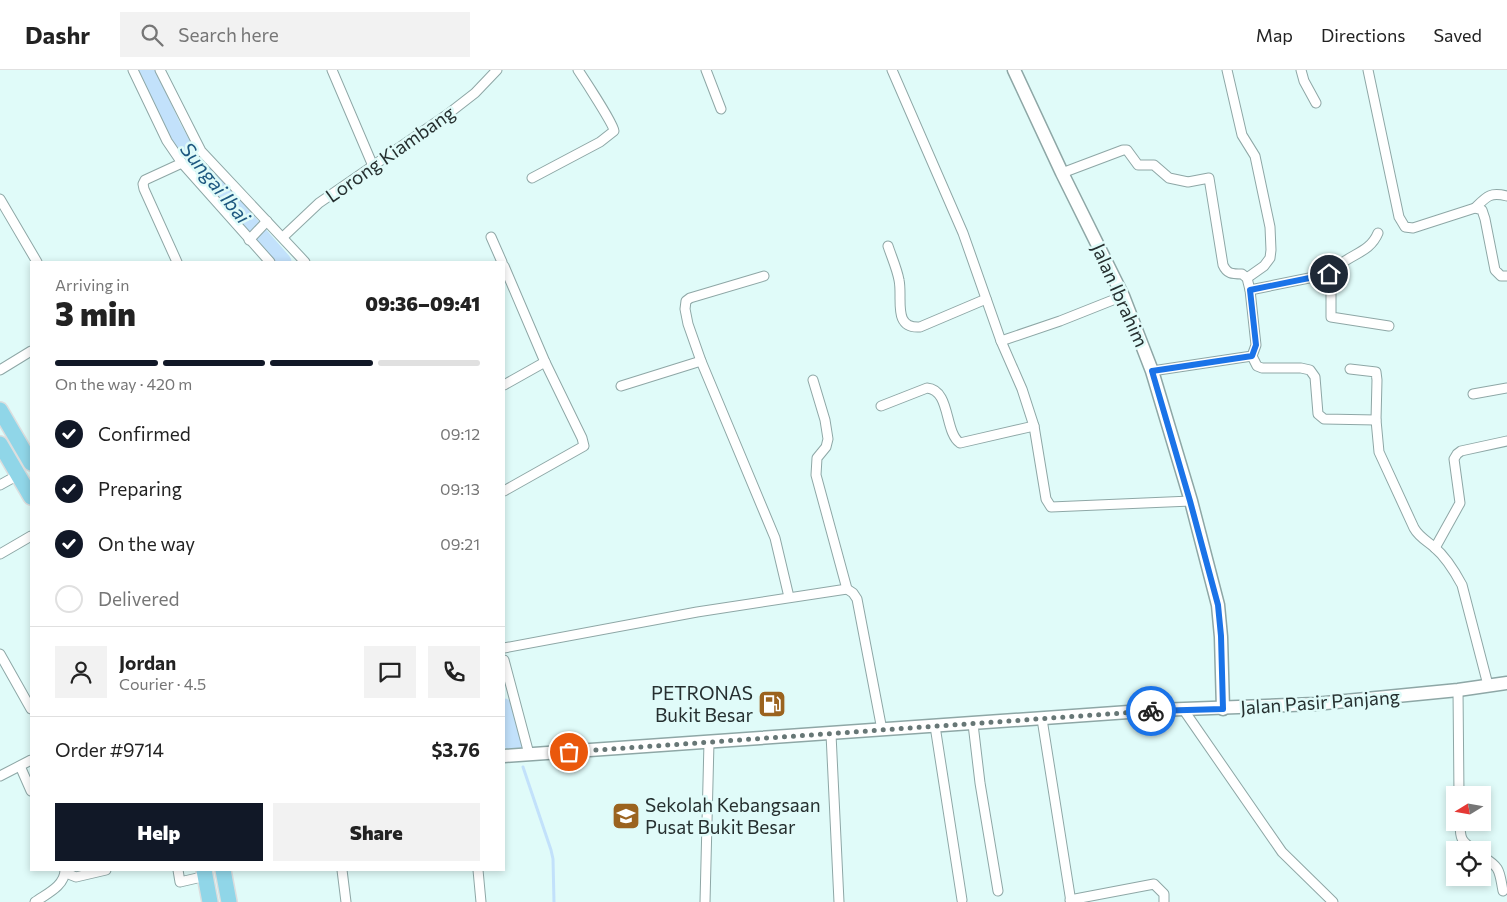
<!DOCTYPE html>
<meta charset="utf-8">
<style>
:root{--surface:#fff;--page:#f2f2f2;--text:#222;--muted:#767676;--line:#e0e0e0;--accent:#111827}
body{margin:0;font-family:Commissioner,sans-serif;background:var(--page);color:var(--text);height:100vh;display:flex;flex-direction:column;font-size:19px;white-space:nowrap}
*{box-sizing:border-box;margin:0}
p{font-size:16px;color:var(--muted)}
.icon{flex:none;width:28px;height:28px;fill:none;stroke:currentColor;stroke-width:2;stroke-linecap:round;stroke-linejoin:round}
.map{position:relative;flex:1;overflow:hidden}
.sheet{position:absolute;left:30px;top:191px;width:475px;height:610px;display:flex;flex-direction:column;background:var(--surface);border-radius:0px;box-shadow:0 2px 8px #0003}
.sheet>*{flex:none}
.needle{width:32px;rotate:259deg}
.buttons{position:absolute;left:1446px;top:716px;display:grid;gap:10px}
.buttons a{display:grid;place-items:center;width:45px;height:45px;border-radius:0px;background:var(--surface);box-shadow:0 2px 8px #0003;font-size:25px}
.pin{position:absolute;display:grid;place-items:center;width:42px;height:42px;color:#fff;margin:-21px;border:2px solid #fff;border-radius:50%;box-shadow:0 1px 5px #0007}
.courier{position:absolute;display:grid;place-items:center;width:50px;height:50px;margin:-25px;border:4px solid #1a73e8;border-radius:50%;background:#fff;color:#222;box-shadow:0 1px 6px #0007}
.headline em{font-style:normal;font-weight:800}
.headline div{display:flex;flex-direction:column-reverse}
.headline{display:flex;align-items:center;justify-content:space-between;height:85px;padding:0 25px}
h1{font-size:32px;font-weight:800;line-height:38px}
.bar{display:grid;grid-template-columns:repeat(4,1fr);gap:8px 5px;align-content:center;height:60px;padding:0 25px}
.bar i{height:6px;border-radius:4px;background:var(--line)}
.bar .current{background:var(--accent)}
.bar p{grid-column:span 4}
.line{display:flex;align-items:center;gap:12px;padding:0 25px;border-top:1px solid var(--line)}
.line div{flex:1}
.round{display:grid;place-items:center;flex:none;width:52px;height:52px;border-radius:0px;background:var(--page)}
ol{padding:0 25px;list-style:none}
li{display:flex;align-items:center;gap:15px;height:55px}
li p{margin-inline-start:auto}
li .icon{padding:5px;border-radius:50%;background:var(--accent);color:#fff;stroke-width:4}
li:last-child{color:var(--muted)}
li i{width:28px;height:28px;border:2px solid var(--line);border-radius:50%}
.primary-button{display:flex;gap:10px;margin-top:auto;padding:10px 25px}
.primary-button a{flex:1;height:58px;border-radius:0px;background:var(--accent);color:#fff;font-size:20px;font-weight:800;line-height:58px;text-align:center}
.primary-button a+a{background:var(--page);color:var(--text)}
header{display:flex;align-items:center;gap:30px;box-sizing:border-box;height:70px;padding:0 25px;background:var(--surface);border-bottom:1px solid var(--line)}
header strong{font-size:24px}
nav{display:flex;gap:28px;margin-inline-start:auto;font-size:18px}
.search{width:350px;height:45px;background:var(--page);display:flex;align-items:center;gap:12px;box-sizing:border-box;padding:0 18px;border-radius:0px;color:var(--muted);font-size:19px}
.map>svg:first-child{display:block}
</style>
<header>
<strong>Dashr</strong>
<div class="search"><svg class="icon" aria-label="search" viewBox="0 0 24 24"><circle cx="10" cy="10" r="6"/><path d="M15 15l6 6"/></svg>Search here</div>
<nav><a>Map</a><a>Directions</a><a>Saved</a></nav>
</header>
<div class="map">
<svg width="1507" height="832" viewBox="0 0 1507 832">
<rect width="100%" height="100%" fill="#e0fbf9"/>
<g fill="none" stroke-linecap="round" stroke-linejoin="round">
<path stroke="#c2e1fb" stroke-width="3" d="M523,697l28,83 2,9 1,43"/>
<g stroke="#c2e1fb" stroke-width="19">
<path d="M145,0l27,58 14,25 96,109"/>
<path d="M504,638l10,36"/>
</g>
<defs>
<g id="minor">
<path d="M133,0l34,71 15,22 88,99"/>
<path d="M160,0l41,81 104,111"/>
<path d="M332,0l41,96"/>
<path d="M706,0l15,39"/>
<path d="M892,0l71,163 38,108 21,48 12,37 12,73 5,8 140,-6"/>
<path d="M1227,0l15,65 13,21 15,71 1,23 -1,8 -6,8 -17,12"/>
<path d="M1301,0l3,11 12,22"/>
<path d="M1368,0l31,147 6,10 8,1 62,-20 7,2 3,9 10,51 6,6h6"/>
<path d="M1062,103l61,-23h4l11,15h16l15,13 19,4 21,-4 14,87c4,9 9,9 19,9l5,4 3,12 79,-16 2,11v32l58,9"/>
<path d="M532,108l68,-36 14,-11c0,-6 -30,-52 -36,-61"/>
<path d="M0,129l37,63"/>
<path d="M1475,138c12,-12 15,-16 32,-12"/>
<path d="M283,167l36,-34 129,-89 27,-21 22,-23"/>
<path d="M491,167l11,25"/>
<path d="M249,170l18,-19"/>
<path d="M888,176c4,12 9,23 11,34 4,18 -7,49 21,47l66,-28"/>
<path d="M177,192l-33,-73 -1,-5 2,-4 37,-17"/>
<path d="M504,196l41,96 37,76 2,8 -80,45"/>
<path d="M1329,204c4,-4 8,-8 13,-11 14,-10 29,-13 36,-30"/>
<path d="M764,206l-74,22 -4,3 -1,8 3,15 13,37 74,177 14,59"/>
<path d="M1001,271l59,-20 63,-25"/>
<path d="M1252,286l5,10 5,2h39l9,2 5,7 3,37 6,5 52,1"/>
<path d="M1350,299l26,3 1,8 -1,40 3,32 35,76c5,9 13,13 20,19 12,10 21,25 28,38l26,100"/>
<path d="M0,300l31,-19"/>
<path d="M1152,301l100,-15 4,-11 -6,-55"/>
<path d="M813,310l12,40 3,19 -2,8 -9,11 -1,17 31,114 6,4 4,6 25,131"/>
<path d="M504,315l41,-23"/>
<path d="M621,316l80,-25"/>
<path d="M1473,324l34,-6"/>
<path d="M881,336l46,-18c24,2 17,44 33,55l74,-17"/>
<path d="M0,415l18,-10"/>
<path d="M1435,478l25,-45 -6,-44 3,-5 4,-3 46,-10"/>
<path d="M0,484l31,-18"/>
<path d="M504,578l193,-36 150,-23"/>
<path d="M0,584l31,55"/>
<path d="M504,590l25,94"/>
<path d="M1458,620l1,105"/>
<path d="M1183,639l99,143 51,50"/>
<path d="M1042,649l29,183"/>
<path d="M973,654l7,59 18,108"/>
<path d="M935,656l27,174"/>
<path d="M831,664l8,168"/>
<path d="M20,696l11,25"/>
<path d="M0,706l31,-16"/>
<path d="M1460,752c0,17 1,19 14,28"/>
<path d="M1482,786c19,12 17,14 21,35"/>
<path d="M178,800l2,12 26,-6"/>
<path d="M342,800l4,32"/>
<path d="M478,800l3,32"/>
<path d="M66,803l10,4 30,-7"/>
<path d="M1070,830l84,-16 10,10v8"/>
<path d="M35,832c11,-8 30,-16 30,-32"/>
<path d="M705,832l4,-160"/>
</g>
<g id="secondary">
<path d="M1014,0l48,103 61,123 29,75 39,130 27,104 3,32 2,72"/>
<path d="M504,686l653,-46 158,-6 143,-14 49,-7"/>
</g>
<g id="trunk">
<path d="M0,340l31,53"/>
<path d="M0,374l31,53"/>
<path d="M204,800l6,32"/>
<path d="M223,800l6,32"/>
</g>
</defs>
<use href="#minor" stroke="#8ea7a6" stroke-width="11"/>
<use href="#secondary" stroke="#8ea7a6" stroke-width="15"/>
<use href="#trunk" stroke="#dcdede" stroke-width="18"/>
<use href="#minor" stroke="#fff" stroke-width="9"/>
<use href="#secondary" stroke="#fff" stroke-width="12"/>
<use href="#trunk" stroke="#90d6e8" stroke-width="15"/>
</g>
<g fill="none" stroke-linecap="round" stroke-linejoin="round">
<path stroke="#677776" stroke-width="5" stroke-dasharray="0 9" d="M569,682l582,-41"/>
<path stroke="#1a73e8" stroke-width="6" d="M1151,641l72,-2 -2,-73 -3,-31 -28,-104 -38,-130 100,-15 4,-11 -6,-55 79,-16"/>
</g>
<defs>
<symbol id="fuel-square" viewBox="-11 -11 22 22"><rect x="-9" y="-9" width="18" height="18" rx="4" fill="#9b631f" stroke="#e0fbf9"/><path d="M-5.5-6h7V0h2V4h1.3V-2.5L3-4.5l.8-.8L6-3V5H2.5V1h-1V6h-7ZM-4.2-4.7v3.2H.2V-4.7Z" fill="#fff"/></symbol>
<symbol id="school-square" viewBox="-11 -11 22 22"><rect x="-9" y="-9" width="18" height="18" rx="4" fill="#9b631f" stroke="#e0fbf9"/><path d="M0-5L7-2L0 1L-7-2ZM-4 1L0 2.5L4 1V4Q0 6-4 4Z" fill="#fff"/></symbol>
</defs>
<g fill-rule="evenodd">
<use href="#fuel-square" x="756" y="618" width="32" height="32"/>
<use href="#school-square" x="610" y="730" width="32" height="32"/>
</g>
<g text-anchor="middle" stroke-width="5" stroke-linejoin="round" paint-order="stroke">
<g font-size="19" fill="#263030" stroke="#e0fbf9">
<text transform="translate(390 84) rotate(-35)" y="7">Lorong Kiambang</text>
<text transform="translate(1120 225) rotate(66)" y="7">Jalan Ibrahim</text>
<text transform="translate(1320 632) rotate(-4)" y="7">Jalan Pasir Panjang</text>
</g>
<g font-size="19" fill="#263030" stroke="#e0fbf9" text-anchor="end">
<text x="753" y="630">PETRONAS<tspan x="753" dy="22">Bukit Besar</tspan></text>
<text x="645" y="742" text-anchor="start">Sekolah Kebangsaan<tspan x="645" dy="22">Pusat Bukit Besar</tspan></text>
</g>
<g font-size="20" font-style="italic" fill="#1e5880" stroke="#e0fbf9">
<text transform="translate(215 113) rotate(51)" y="7">Sungai Ibai</text>
</g>
</g>
</svg>
<div class="buttons">
<a><svg class="needle" viewBox="-14 -14 28 28"><path d="M0-13l5 13h-10z" fill="#e53935"/><path d="M0 13l5-13h-10z" fill="#767676"/></svg></a>
<a><svg class="icon" aria-label="locate" viewBox="0 0 24 24"><circle cx="12" cy="12" r="6"/><path d="M12 2v4M12 18v4M2 12h4M18 12h4"/></svg></a>
</div>
<div class="pin" style="left:569px;top:682px;background:#ea580c"><svg class="icon" aria-label="bag" viewBox="0 0 24 24"><path d="M5 8h14l-1 12H6zM9 8a3 3 0 0 1 6 0"/></svg></div>
<div class="pin" style="left:1329px;top:204px;background:#1f2937"><svg class="icon" aria-label="home" viewBox="0 0 24 24"><path d="M3 11l9-7 9 7M6 9v11h12V9"/></svg></div>
<div class="courier" style="left:1151px;top:641px"><svg class="icon" aria-label="bike" viewBox="0 0 24 24"><circle cx="6" cy="16" r="4"/><circle cx="18" cy="16" r="4"/><path d="M6 16l4-8h5l3 8M10 8l3 8H6M13 5h3"/></svg></div>
<section class="sheet">
<div class="headline"><div><h1>3 min</h1><p>Arriving in</p></div><em>09:36–09:41</em></div>
<div class="bar"><i class="current"></i><i class="current"></i><i class="current"></i><i></i><p>On the way · 420 m</p></div>
<ol>
<li><svg class="icon" aria-label="check" viewBox="0 0 24 24"><path d="M5 12l5 5 9-10"/></svg>Confirmed<p>09:12</p></li>
<li><svg class="icon" aria-label="check" viewBox="0 0 24 24"><path d="M5 12l5 5 9-10"/></svg>Preparing<p>09:13</p></li>
<li><svg class="icon" aria-label="check" viewBox="0 0 24 24"><path d="M5 12l5 5 9-10"/></svg>On the way<p>09:21</p></li>
<li><i></i>Delivered</li>
</ol>
<div class="line" style="height:90px"><a class="round"><svg class="icon" aria-label="person" viewBox="0 0 24 24"><circle cx="12" cy="8" r="4"/><path d="M4 21q1-7 8-7t8 7"/></svg></a><div><b>Jordan</b><p>Courier · 4.5</p></div><a class="round"><svg class="icon" aria-label="chat" viewBox="0 0 24 24"><path d="M4 5h16v11H9l-5 4z"/></svg></a><a class="round"><svg class="icon" aria-label="phone" viewBox="0 0 24 24"><path d="M5 4h4l2 5-3 2q2 4 5 5l2-3 5 2v4C11 20 4 13 5 4z"/></svg></a></div>
<div class="line" style="height:65px"><div>Order #9714</div><b>$3.76</b></div>
<div class="primary-button"><a>Help</a><a>Share</a></div>
</section>
</div>
